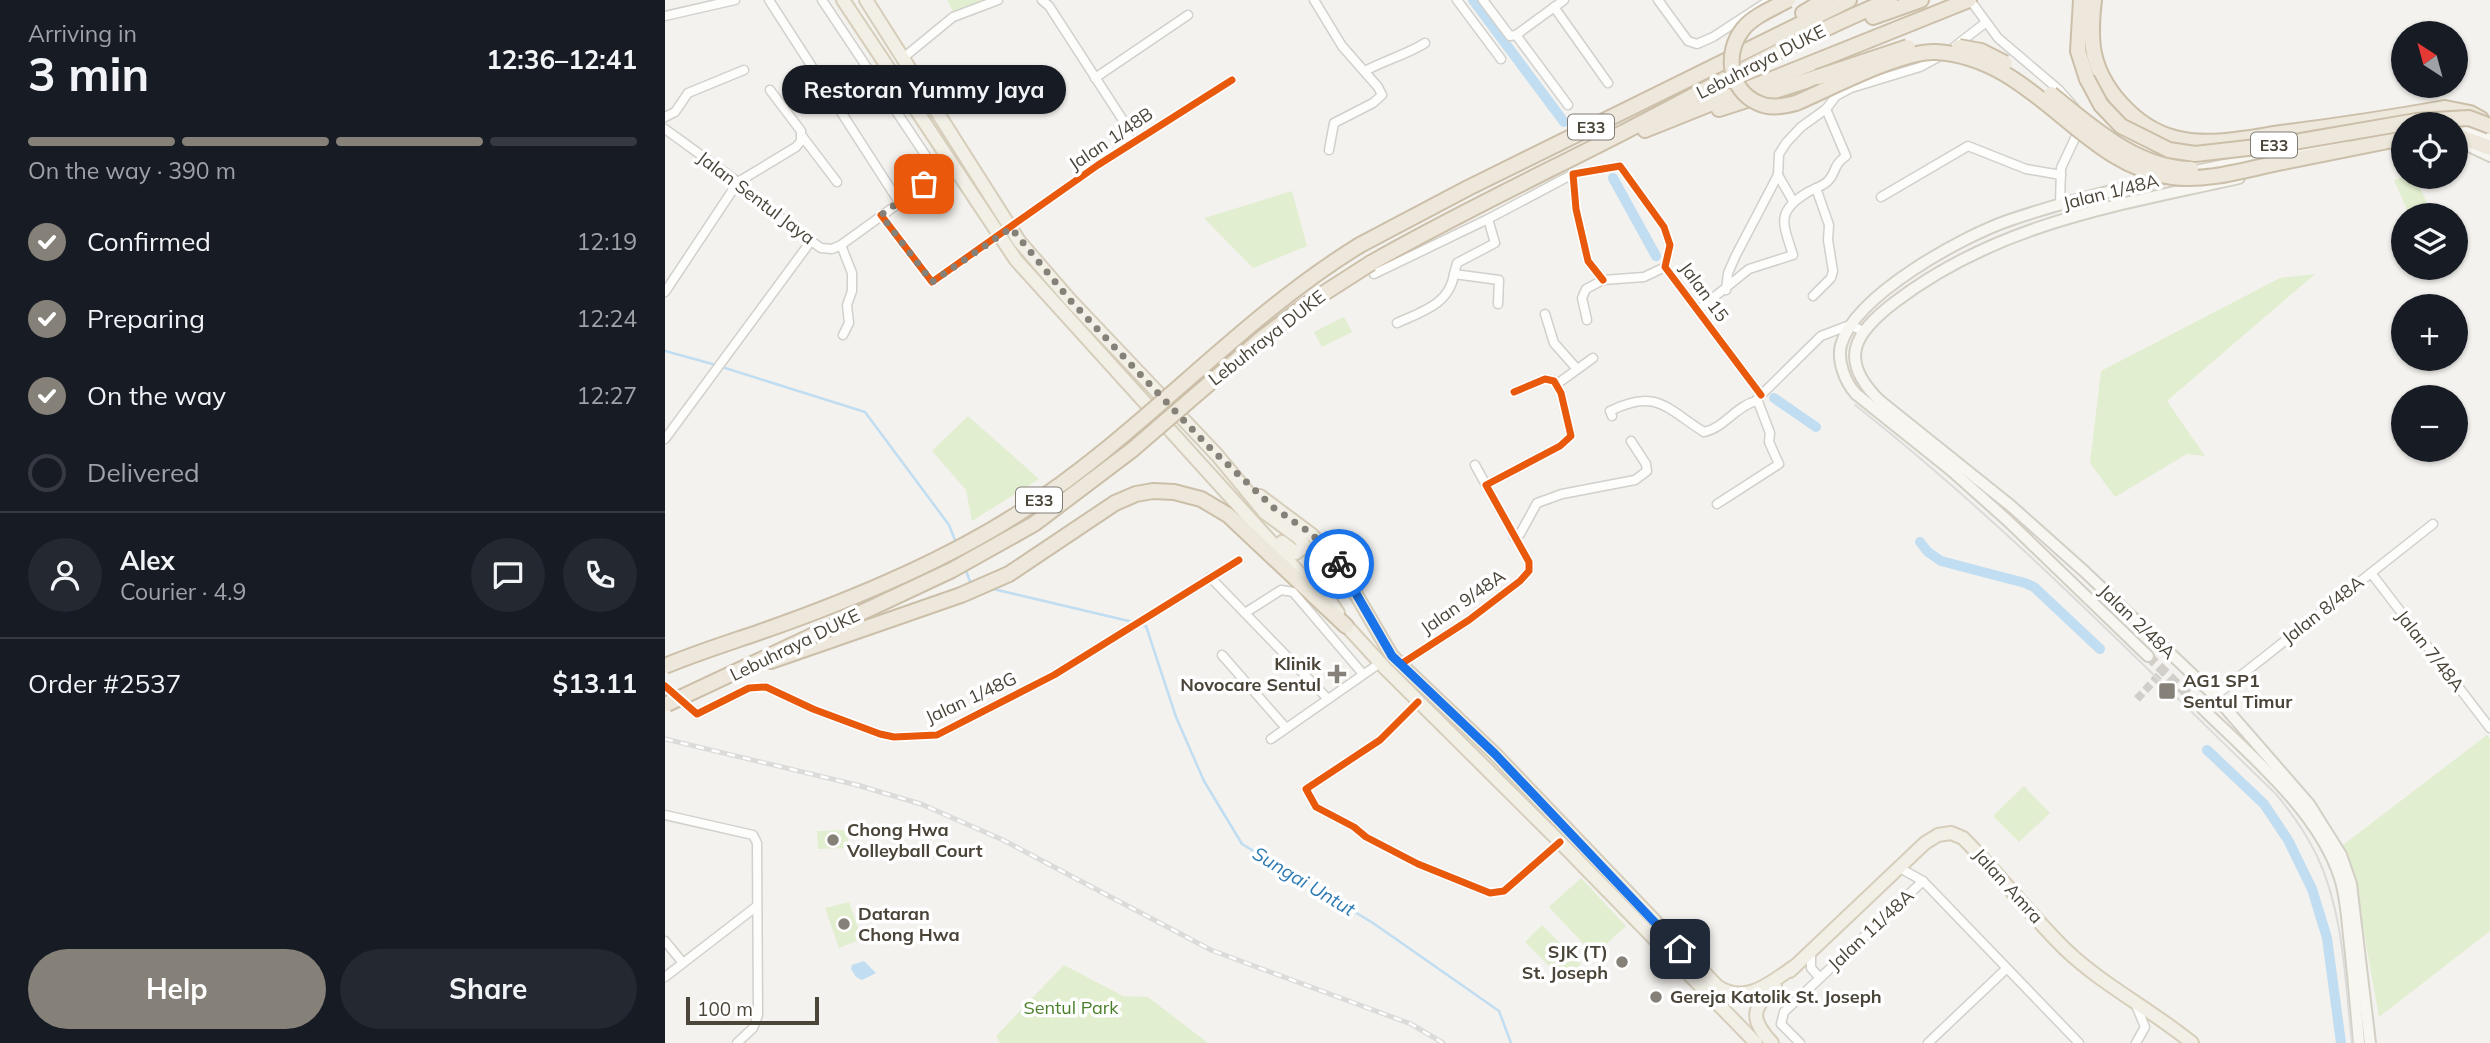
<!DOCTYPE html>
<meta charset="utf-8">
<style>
:root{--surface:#171b24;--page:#242831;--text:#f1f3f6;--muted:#9ea1a6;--line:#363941;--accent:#868178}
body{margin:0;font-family:Mulish,sans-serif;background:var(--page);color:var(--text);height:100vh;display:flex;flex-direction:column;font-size:26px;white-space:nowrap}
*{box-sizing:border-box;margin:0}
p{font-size:23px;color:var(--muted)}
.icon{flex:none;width:38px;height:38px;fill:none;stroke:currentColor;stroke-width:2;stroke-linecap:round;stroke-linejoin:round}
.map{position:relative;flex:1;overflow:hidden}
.side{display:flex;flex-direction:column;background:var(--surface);width:665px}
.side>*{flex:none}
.needle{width:46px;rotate:324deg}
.buttons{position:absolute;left:1726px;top:21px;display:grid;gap:14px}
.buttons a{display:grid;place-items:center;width:77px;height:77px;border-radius:50%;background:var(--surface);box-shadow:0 2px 5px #0004;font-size:35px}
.scale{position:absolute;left:21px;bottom:18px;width:133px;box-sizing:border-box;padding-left:7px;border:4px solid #4b4439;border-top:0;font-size:19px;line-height:24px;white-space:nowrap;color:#4b4439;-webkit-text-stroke:5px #fff;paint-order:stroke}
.pin{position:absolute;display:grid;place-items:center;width:60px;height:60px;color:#fff;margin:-30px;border-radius:14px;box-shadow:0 4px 10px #0006}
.courier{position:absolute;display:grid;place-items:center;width:70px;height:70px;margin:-35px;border:5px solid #1a73e8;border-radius:50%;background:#fff;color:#222;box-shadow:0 2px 9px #0007}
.bubble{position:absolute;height:49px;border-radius:24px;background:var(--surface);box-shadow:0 2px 5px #0004;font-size:23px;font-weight:700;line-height:49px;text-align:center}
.overview em{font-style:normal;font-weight:700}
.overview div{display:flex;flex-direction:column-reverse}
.overview{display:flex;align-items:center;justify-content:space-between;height:119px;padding:0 28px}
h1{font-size:46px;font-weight:700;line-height:52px}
.bar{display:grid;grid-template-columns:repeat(4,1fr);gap:10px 7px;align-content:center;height:84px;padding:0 28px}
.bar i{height:9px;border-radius:5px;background:var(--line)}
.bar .selected{background:var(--accent)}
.bar p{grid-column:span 4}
.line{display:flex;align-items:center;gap:18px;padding:0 28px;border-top:2px solid var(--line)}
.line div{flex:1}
.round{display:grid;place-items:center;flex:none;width:74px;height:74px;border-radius:37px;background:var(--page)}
ol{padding:0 28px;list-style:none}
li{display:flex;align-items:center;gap:21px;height:77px}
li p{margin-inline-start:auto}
li .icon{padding:7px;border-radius:50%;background:var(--accent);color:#fff;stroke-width:4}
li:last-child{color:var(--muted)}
li i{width:38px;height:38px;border:4px solid var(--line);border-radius:50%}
.cta{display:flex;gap:14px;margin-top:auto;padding:14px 28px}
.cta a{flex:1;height:80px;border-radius:42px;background:var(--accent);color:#fff;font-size:28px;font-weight:700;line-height:80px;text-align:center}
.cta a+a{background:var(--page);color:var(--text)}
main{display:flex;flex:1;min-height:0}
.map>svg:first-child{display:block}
</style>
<main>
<section class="side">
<div class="overview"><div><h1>3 min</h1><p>Arriving in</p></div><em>12:36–12:41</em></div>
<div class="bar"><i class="selected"></i><i class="selected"></i><i class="selected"></i><i></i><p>On the way · 390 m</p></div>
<ol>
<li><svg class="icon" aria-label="check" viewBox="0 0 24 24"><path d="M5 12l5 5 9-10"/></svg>Confirmed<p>12:19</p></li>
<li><svg class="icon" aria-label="check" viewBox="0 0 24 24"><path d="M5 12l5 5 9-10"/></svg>Preparing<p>12:24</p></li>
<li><svg class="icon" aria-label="check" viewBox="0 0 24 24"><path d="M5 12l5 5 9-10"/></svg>On the way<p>12:27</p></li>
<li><i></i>Delivered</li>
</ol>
<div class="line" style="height:126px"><a class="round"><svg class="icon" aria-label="person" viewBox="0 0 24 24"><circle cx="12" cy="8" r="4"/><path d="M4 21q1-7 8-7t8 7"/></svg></a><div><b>Alex</b><p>Courier · 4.9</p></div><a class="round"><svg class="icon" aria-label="chat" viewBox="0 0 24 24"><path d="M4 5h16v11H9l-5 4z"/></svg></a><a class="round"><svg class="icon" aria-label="phone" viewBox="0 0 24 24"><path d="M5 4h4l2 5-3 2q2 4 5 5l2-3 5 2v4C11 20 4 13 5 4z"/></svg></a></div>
<div class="line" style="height:91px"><div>Order #2537</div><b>$13.11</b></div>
<div class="cta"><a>Help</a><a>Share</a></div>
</section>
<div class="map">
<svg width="1825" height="1043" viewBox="0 0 1825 1043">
<rect width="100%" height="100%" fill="#f4f2ee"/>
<g fill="#e1eecf">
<path d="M282,0h46l-39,13z"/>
<path d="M1738,177h12l13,28 -19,9 -15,-34z"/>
<path d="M627,191l15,55 -54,22 -49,-50z"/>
<path d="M1650,274l-148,127 38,55 -18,-2 -72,43 -25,-34 11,-92 179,-93z"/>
<path d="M679,317l8,15 -30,15 -8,-15z"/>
<path d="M303,416l71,63 -67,42 -6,-31 -34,-39z"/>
<path d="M1822,735l3,4v192l-111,86 -26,-146 -10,-26z"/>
<path d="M1359,786l26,27 -31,29 -26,-26z"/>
<path d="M183,830v18l-30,1 -1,-18z"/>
<path d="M916,878l45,48 -32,29 -45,-48z"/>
<path d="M184,902l13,37 -23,9 -14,-40z"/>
<path d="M877,925l39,39 -17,17 -39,-39z"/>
<path d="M399,965l59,31 25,1 60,46h-208l-4,-7z"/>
</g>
<path fill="#c0ddf1" d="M199,961l12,12 -14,7 -6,-3 -5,-8 1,-4z"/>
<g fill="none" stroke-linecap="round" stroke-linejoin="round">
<g stroke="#c0ddf1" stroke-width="2.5">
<path d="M0,351l51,14"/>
<path d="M57,367l143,45 84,113 8,20"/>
<path d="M300,568l6,16"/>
<path d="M324,588l144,34"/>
<path d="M474,624l7,2 30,91 28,64 38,63 131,79 126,88 12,32"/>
</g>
<g stroke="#c0ddf1" stroke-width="10">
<path d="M808,0l91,122"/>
<path d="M948,178l43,78"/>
<path d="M1109,398l42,29"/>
<path d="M1255,542l8,10 13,9 84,22 9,4 66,62"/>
<path d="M1542,750l57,54 24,36 24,49 15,49 14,105"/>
</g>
<path stroke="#d2cfca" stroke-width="8" stroke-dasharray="8 4" stroke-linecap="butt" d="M1472,699l26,-28"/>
<path stroke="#d2cfca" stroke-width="10" stroke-dasharray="10 5" stroke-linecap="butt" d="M1483,656l55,53"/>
<defs>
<g id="street">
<path d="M104,0l130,202"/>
<path d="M157,0l116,174"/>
<path d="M377,0l7,6 79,122 1,16"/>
<path d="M649,0l28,46 36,41 4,8 -9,8 -39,20 -5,27"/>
<path d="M792,0l44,59"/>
<path d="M818,0l27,36 6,-1 52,70"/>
<path d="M993,0l30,41 9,3 16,-7 57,-37"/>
<path d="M1305,0l28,38 60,51 16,18"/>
<path d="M889,7l54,76"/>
<path d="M0,16l70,-16"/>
<path d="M851,35l48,-35"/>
<path d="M1289,47l31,-24"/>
<path d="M238,58l50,-41 45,-17"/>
<path d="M700,71c20,-11 41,-16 60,-28"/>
<path d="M430,78l93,-63"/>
<path d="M0,117l10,-5 13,-19 56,-23"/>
<path d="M0,129l73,53 21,19 52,40 10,7 11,1 9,-4 111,-80"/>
<path d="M137,136l35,46"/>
<path d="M1113,175l15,26"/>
<path d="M1216,197l87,-51 58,23 35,6"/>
<path d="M1395,204l1,-36 15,-32 1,-9"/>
<path d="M216,215l51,67 166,-117 134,-85"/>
<path d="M176,245l11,28v18l-5,14 2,18 -6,12"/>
<path d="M709,274l114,-55 85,-45"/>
<path d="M789,274l3,-11 38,-20 -7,-24"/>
<path d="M938,280l-15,-19 -12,-52 -3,-35 47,-8 44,61 6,18 -5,22 96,128"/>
<path d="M1061,290l2,-17 8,-18 42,-80 1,-21 7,-11 15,-16 25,-18 10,-13 15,-8 69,-21 24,-13"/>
<path d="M0,292l73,-110 58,-35 5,-6v-10l-31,-41"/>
<path d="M1148,296l18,-18 2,-7 -5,-31 1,-15 -13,-37"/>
<path d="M1033,310l51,-41 44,-14c-10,-32 -18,-43 15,-63 6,-3 15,-6 20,-11 9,-9 4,-15 18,-25l-20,-47"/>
<path d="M880,314l9,29 23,26"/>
<path d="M922,320l-5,-22 4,-9 17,-9 41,-3 21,-10"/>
<path d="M732,323c24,-11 53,-19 57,-49l45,6 -1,24"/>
<path d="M892,384l36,-26"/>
<path d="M947,416l-2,-5c46,-23 56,-3 94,21 20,-4 32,-26 52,-31"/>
<path d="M0,439l146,-198"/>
<path d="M810,465l11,20"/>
<path d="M1052,504l62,-40 -10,-22 1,-9 -13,-34 64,-63 29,-11 13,6"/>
<path d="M849,537l6,-3 17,-31 25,-9 73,-14 12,-9 -1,-7 -15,-23"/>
<path d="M1706,573l119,155"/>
<path d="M545,577l118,122"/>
<path d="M580,613l36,-23 12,2 70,82"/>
<path d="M557,655l64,73"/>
<path d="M736,664l68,-44 51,-39 9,-10v-9l-43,-77 74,-39 11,-10 -10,-43 -7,-12 -9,-2 -31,13"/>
<path d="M0,686l32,28 52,-26 17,-1 47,22 67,25 14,3 43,-2 117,-60 185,-115"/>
<path d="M1550,696l218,-172"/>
<path d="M753,702l-38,38 -74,49 10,18 38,20 12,10 52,27 72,29 14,-2 56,-49"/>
<path d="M606,739l109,-76"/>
<path d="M0,815l88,20 4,8 1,172 -5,13 -16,15"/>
<path d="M1233,867l25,14 156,162"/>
<path d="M0,941l18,22"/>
<path d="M1146,954v14l9,10"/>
<path d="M0,977l92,-71"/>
<path d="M1470,1003l10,24 -9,16"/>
<path d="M1135,1043l-19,-19 3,-12 139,-131"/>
<path d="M1263,1043l78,-74"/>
</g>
<g id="secondary">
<path d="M1790,127l35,12"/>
<path d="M1790,143l16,4 19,9"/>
<path d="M1521,173l159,-33"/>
<path d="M1574,178c-124,28 -240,45 -344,124 -42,32 -57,58 -15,99l131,105 74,66 130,124 94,108 32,51 10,29 19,159"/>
<path d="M1483,656l-141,-136 -56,-50 -95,-76c-11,-12 -19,-33 -15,-49 14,-50 122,-109 169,-125 52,-18 106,-30 160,-43"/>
<path d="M1538,709c48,47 116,103 137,169 6,19 7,39 9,58 4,36 7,71 10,107"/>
</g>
<g id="primary">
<path d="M178,0l173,260 295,326"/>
<path d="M201,0l153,241 51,59 147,155 48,58 34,25 6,8 -9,7 -14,-11"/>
<path d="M595,496l52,39 25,27 55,94 103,98 222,232c29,20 54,-4 78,-20"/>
<path d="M673,613l-18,-27 -4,-12 7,-5c11,1 14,10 20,19"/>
<path d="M677,621l43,47 175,174 196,201"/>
<path d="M1125,971l135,-128 13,-8 13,-2 12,5c36,36 67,77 103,112 38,36 86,60 126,93"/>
<path d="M1107,1043c-23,-25 -20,-34 3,-57"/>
</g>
<g id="highway">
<path d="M1416,0l-3,51 9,28"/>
<path d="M1429,0c-2,16 -3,32 -1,48 6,40 43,80 82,90 34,9 72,0 106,-5 55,-7 109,-15 164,-25l25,5 11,6"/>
<path d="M1138,13l22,-13"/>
<path d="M1208,17l48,-17"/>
<path d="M1054,109l99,-32"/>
<path d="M980,130l324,-130"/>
<path d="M1790,135l35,13"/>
<path d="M1618,162l120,-24"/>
<path d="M695,245l108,-57 381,-188"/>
<path d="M706,263c82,-47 167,-87 251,-130 89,-46 176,-95 268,-133"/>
<path d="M106,661l190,-66 48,-21 106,-71 21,-9 17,-3 21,1 27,7 27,16 118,111"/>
</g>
</defs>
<use href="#street" stroke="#d2d0cb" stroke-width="11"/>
<use href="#secondary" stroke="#d3cfc5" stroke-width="14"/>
<use href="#primary" stroke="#d6cebb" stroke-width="16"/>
<use href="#highway" stroke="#ccbfa9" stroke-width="18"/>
<use href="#street" stroke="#fdfdfc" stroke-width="8"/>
<use href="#secondary" stroke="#f7f6f1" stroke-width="10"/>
<use href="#primary" stroke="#f2efe6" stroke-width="12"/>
<use href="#highway" stroke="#ede8db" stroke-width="14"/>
<path stroke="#dbdbda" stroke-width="2" d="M1190,405c150,118 283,256 420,388 17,20 31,40 42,63 27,57 28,126 35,187"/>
<defs>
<path id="rail" d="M0,739l192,46 64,19 82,36 208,110 200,74 32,19"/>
</defs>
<use href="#rail" stroke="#dbdbda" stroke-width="5"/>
<use href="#rail" stroke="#fff" stroke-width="2.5" stroke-dasharray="8" stroke-linecap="butt"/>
<defs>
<g id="highway-bridge">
<path d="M1123,0c-14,8 -35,16 -45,29 -19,24 -14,61 15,74 12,6 26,3 38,0 33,-14 106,-53 140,-51 100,6 144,113 236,125 36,5 75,-8 111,-15"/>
<path d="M1294,47l22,4 24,12"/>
<path d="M1153,77l90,-30"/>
<path d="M1422,79l14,26 20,21 48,24 26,4 88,-10 133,-23 53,-3 21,8"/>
<path d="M1386,94c40,32 85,74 140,75"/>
<path d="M0,666c31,-13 63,-23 95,-34 86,-30 183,-70 259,-119 123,-78 217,-192 341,-268"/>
<path d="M2,704l285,-134 82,-46 98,-74 130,-112 45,-34 64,-41"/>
</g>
</defs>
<use href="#highway-bridge" stroke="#ccbfa9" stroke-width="18" stroke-linecap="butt"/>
<use href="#highway-bridge" stroke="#ede8db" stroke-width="14"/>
<defs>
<g id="cycleway">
<path d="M216,215l51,67 166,-117 134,-85"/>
<path d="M938,280l-15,-19 -12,-52 -3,-35 47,-8 44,61 6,18 -5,22 96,128"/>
<path d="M736,664l68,-44 51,-39 9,-10v-9l-43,-77 74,-39 11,-10 -10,-43 -7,-12 -9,-2 -31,13"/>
<path d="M0,686l32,28 52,-26 17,-1 47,22 67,25 14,3 43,-2 117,-60 185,-115"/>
<path d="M753,702l-38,38 -74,49 10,18 38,20 12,10 52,27 72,29 14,-2 56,-49"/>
</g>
</defs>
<use href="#cycleway" stroke="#fff" stroke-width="11"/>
<use href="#cycleway" stroke="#e8590c" stroke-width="7"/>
</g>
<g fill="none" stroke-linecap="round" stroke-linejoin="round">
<path stroke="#868178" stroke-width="7" stroke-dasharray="0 12.6" d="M259,184l-43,31 51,67 79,-54 59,72 138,146 66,62 38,26 27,30"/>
<path stroke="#1a73e8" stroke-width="9" d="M674,564l53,92 103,98 185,195"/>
</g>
<g fill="#868178" stroke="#fff" stroke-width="2.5">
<path d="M668.5 663.5h7v7h7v7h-7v7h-7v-7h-7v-7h7z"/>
<rect x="1493" y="682" width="18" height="18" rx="3.5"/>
<circle cx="168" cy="840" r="7"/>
<circle cx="179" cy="924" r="7"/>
<circle cx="957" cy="962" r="7"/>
<circle cx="991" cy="997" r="7"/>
</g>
<g text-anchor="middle" stroke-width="7" stroke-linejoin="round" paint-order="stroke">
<g fill="#fff" stroke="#817c74" stroke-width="2">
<rect x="903" y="114.5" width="46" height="25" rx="5"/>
<rect x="1586" y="132.5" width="46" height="25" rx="5"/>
<rect x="351" y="487.5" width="46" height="25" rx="5"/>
</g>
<g font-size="16" font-weight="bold" fill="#4b4439">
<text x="926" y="133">E33</text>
<text x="1609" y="151">E33</text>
<text x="374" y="506">E33</text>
</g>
<g font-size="18" fill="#4b4439" stroke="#fff">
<text transform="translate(1096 62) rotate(-27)" y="6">Lebuhraya DUKE</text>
<text transform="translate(446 139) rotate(-34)" y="6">Jalan 1/48B</text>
<text transform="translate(1446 192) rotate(-14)" y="6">Jalan 1/48A</text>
<text transform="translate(91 198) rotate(37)" y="6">Jalan Sentul Jaya</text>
<text transform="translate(1039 292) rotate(54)" y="6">Jalan 15</text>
<text transform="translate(602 338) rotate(-38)" y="6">Lebuhraya DUKE</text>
<text transform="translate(798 602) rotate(-35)" y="6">Jalan 9/48A</text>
<text transform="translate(1658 610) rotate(-38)" y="6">Jalan 8/48A</text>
<text transform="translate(1472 622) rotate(44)" y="6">Jalan 2/48A</text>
<text transform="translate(130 645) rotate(-26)" y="6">Lebuhraya DUKE</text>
<text transform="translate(1765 651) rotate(52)" y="6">Jalan 7/48A</text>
<text transform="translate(306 698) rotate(-25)" y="6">Jalan 1/48G</text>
<text transform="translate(1343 886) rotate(48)" y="6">Jalan Amra</text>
<text transform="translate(1206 930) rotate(-43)" y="6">Jalan 11/48A</text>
</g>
<g font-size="18" font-weight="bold" fill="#4b4439" stroke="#fff" text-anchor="start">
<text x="656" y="670" text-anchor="end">Klinik<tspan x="656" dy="21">Novocare Sentul</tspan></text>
<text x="1518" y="687">AG1 SP1<tspan x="1518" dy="21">Sentul Timur</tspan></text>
<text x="182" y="836">Chong Hwa<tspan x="182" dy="21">Volleyball Court</tspan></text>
<text x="193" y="920">Dataran<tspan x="193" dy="21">Chong Hwa</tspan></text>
<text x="943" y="958" text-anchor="end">SJK (T)<tspan x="943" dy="21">St. Joseph</tspan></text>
<text x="1005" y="1003">Gereja Katolik St. Joseph</text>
</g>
<g font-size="18" fill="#4a7f2a" stroke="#fff">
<text x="406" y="1014">Sentul Park</text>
</g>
<g font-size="19" font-style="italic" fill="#2e7ab2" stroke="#fff">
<text transform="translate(639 881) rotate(31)" y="7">Sungai Untut</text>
</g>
</g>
</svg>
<div class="buttons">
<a><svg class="needle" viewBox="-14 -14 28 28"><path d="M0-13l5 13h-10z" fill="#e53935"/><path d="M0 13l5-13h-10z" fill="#9ea1a6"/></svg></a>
<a><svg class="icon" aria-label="locate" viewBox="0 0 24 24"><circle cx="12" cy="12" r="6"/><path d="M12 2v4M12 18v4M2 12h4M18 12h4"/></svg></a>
<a><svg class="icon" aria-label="layers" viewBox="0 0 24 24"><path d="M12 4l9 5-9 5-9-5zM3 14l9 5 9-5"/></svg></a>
<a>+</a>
<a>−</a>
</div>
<div class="scale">100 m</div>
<div class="pin" style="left:259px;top:184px;background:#ea580c"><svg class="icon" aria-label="bag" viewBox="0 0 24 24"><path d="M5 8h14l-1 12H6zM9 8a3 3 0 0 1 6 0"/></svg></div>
<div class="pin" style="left:1015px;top:949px;background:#1f2937"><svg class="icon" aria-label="home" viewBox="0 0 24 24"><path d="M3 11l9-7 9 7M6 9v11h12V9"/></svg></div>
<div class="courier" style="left:674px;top:564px"><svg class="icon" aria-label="bike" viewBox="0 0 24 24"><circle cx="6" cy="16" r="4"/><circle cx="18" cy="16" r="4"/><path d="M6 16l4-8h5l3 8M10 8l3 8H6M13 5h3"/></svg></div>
<div class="bubble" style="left:117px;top:65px;width:284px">Restoran Yummy Jaya</div>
</div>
</main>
